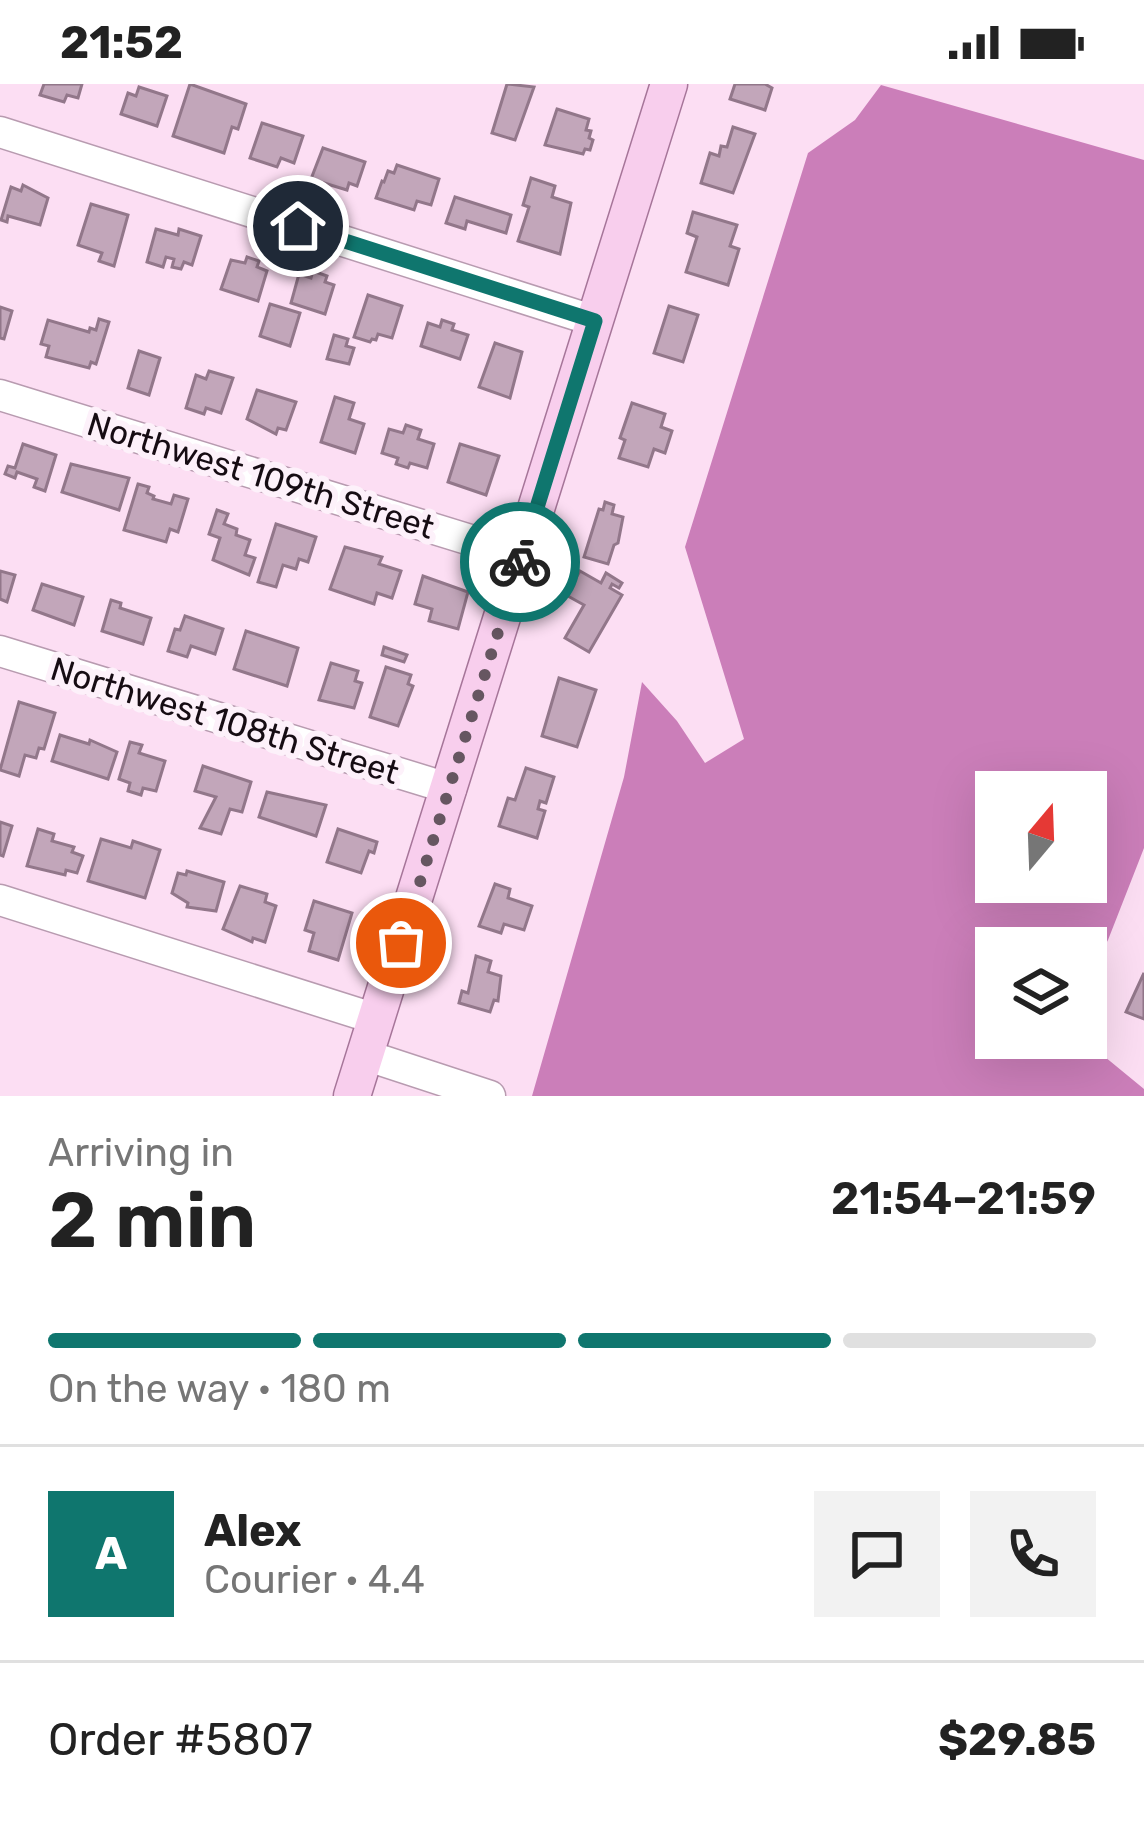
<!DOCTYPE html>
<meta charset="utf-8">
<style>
:root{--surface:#fff;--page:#f2f2f2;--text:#222;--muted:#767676;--line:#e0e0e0;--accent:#0f766e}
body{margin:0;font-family:Rubik,sans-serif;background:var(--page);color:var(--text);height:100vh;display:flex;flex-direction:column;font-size:45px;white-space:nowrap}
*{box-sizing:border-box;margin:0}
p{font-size:39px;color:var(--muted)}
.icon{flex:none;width:66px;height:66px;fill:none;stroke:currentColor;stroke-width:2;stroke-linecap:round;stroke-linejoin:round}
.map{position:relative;height:1012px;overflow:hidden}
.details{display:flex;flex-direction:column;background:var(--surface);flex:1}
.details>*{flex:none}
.needle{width:78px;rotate:19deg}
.tools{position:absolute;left:975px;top:687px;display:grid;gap:24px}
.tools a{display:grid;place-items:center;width:132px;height:132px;border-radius:0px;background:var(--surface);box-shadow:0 12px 48px #0002;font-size:60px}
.pin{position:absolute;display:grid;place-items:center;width:102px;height:102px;color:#fff;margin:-51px;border:6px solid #fff;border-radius:50%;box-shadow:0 3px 12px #0007}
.courier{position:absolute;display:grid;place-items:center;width:120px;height:120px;margin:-60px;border:9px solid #0f766e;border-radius:50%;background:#fff;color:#222;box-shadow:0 3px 15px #0007}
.headline em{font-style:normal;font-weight:600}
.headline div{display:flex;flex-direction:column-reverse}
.headline{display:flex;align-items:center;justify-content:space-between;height:204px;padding:0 48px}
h1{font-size:78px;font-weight:600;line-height:90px}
.bar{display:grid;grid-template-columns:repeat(4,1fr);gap:18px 12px;align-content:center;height:144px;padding:0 48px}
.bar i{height:15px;border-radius:9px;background:var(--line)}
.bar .current{background:var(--accent)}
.bar p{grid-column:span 4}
.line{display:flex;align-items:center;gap:30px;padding:0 48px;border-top:3px solid var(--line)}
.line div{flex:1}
.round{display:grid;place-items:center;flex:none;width:126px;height:126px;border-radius:0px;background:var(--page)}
.status{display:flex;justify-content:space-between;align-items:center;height:84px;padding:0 60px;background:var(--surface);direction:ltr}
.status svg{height:33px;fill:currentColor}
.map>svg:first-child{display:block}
</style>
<div class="status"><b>21:52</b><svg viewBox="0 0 49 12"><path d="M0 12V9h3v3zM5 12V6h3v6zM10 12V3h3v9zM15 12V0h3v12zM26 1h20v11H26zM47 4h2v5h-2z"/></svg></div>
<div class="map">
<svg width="1144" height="1012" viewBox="0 0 1144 1012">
<rect width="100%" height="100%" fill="#fcdef3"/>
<path fill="#cb7eb9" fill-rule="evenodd" d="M881,1l263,75v688l-36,92 -22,40v-32h-90v90h90v-8l2,13 56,46v7h-612l92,-319 18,-95 35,39 28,42 39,-24 -59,-192 123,-394 47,-33zM996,708h90v90h-90z"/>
<g fill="#c2a6ba" stroke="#92778a" stroke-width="3">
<path d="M44,0h38l-4,14 -11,-3 -3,7 -24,-7z"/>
<path d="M190,0l56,20 -8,25 -6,-2 -8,26 -51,-17z"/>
<path d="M507,0l27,3 -19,53 -23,-7z"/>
<path d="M735,0h30l7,4 -7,22 -35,-11z"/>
<path d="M139,3l28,9 -10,30 -36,-12 7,-21 8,3z"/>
<path d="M557,25l32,10 -3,11 5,1 -2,7 4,2 -3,10 -5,-1 -2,5 -38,-9z"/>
<path d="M262,39l41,13 -9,27 -13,-5 -4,9 -27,-9z"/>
<path d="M733,43l22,7 -22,59 -32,-10 9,-30 9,3 2,-10 6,1z"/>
<path d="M323,64l42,14 -8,24 -8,-3 -2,7 -36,-11z"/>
<path d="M397,81l42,14 -8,26 -14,-4 -3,9 -38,-12 6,-17 2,1 4,-11 6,2z"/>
<path d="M531,94l24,8 -3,11 19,6 -11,51 -42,-13 11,-34 -6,-2z"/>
<path d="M23,101l25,13 -8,27 -32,-9 -1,6 -6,-2 10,-33 10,4z"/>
<path d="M455,113l56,18 -5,18 -39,-12 -2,8 -19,-6z"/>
<path d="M91,120l37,11 -14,51 -15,-5 3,-8 -24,-8z"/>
<path d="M693,128l44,13 -7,21 9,3 -11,36 -42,-13 11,-35 -10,-4z"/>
<path d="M156,145l22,6 1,-6 22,7 -9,29 -8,-3 -3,7 -9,-2 2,-8 -8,-2 -3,10 -16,-5z"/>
<path d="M247,173l12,4 -2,6 10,4 -9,30 -37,-12 10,-29 14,3z"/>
<path d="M313,187l14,5 -2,6 9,3 -9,29 -34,-11 8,-29 12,4z"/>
<path d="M368,211l34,11 -10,32 -14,-4 -2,6 -4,-1 -2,3 -16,-5z"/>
<path d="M270,220l30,9 -10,33 -30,-10z"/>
<path d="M669,222l29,9 -15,47 -29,-9z"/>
<path d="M0,223l12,4 -8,28 -4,-1z"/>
<path d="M99,235l10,3 -13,42 -5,-2 -2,6 -43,-11 3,-11 -8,-2 7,-24 41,12 1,-4 6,2z"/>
<path d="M442,236l12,4 -2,6 16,5 -8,24 -39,-13 7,-23 12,4z"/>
<path d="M334,251l14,4 -2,7 8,2 -5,16 -22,-5z"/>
<path d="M495,259l27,9 -12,46 -31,-11z"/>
<path d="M139,267l21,7 -11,37 -21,-7z"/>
<path d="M209,287l24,7 -12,35 -15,-5 -2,6 -18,-6 10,-33 10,4z"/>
<path d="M257,306l39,12 -10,28 -8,-2 -2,6 -29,-15z"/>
<path d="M335,313l19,6 -5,16 15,5 -9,29 -34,-11z"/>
<path d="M632,319l33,11 -4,13 11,4 -7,22 -11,-4 -6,18 -29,-9 6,-18 -5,-2z"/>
<path d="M406,341l15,5 -3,9 16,5 -7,24 -17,-5 -2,5 -12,-4 2,-6 -16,-5 7,-24 14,4z"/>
<path d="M23,360l33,11 -11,36 -11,-4 3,-8 -20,-7 -2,6 -10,-4 3,-8 7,2z"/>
<path d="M460,360l39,12 -13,39 -38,-13z"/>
<path d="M71,380l58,14 -10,32 -57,-18z"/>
<path d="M138,400l11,3 -2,6 7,3 -1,3 18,5 3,-9 14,4 -10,33 -8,-3 -4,13 -42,-12z"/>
<path d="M605,418l9,3 -2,9 11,3 -5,26 -4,2 -6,19 -24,-7 15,-48 4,1z"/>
<path d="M217,426l11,4 -4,10 13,5 -1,6 14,5 -5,15 10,3 -6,17 -36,-15 7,-22 -11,-4z"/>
<path d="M276,440l40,13 -8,25 -9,-3 -3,10 -13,-4 -7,22 -18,-5z"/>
<path d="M345,463l37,10 -3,7 22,7 -9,27 -15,-5 -3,11 -44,-15z"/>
<path d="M0,487l15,4 -8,27 -7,-3z"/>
<path d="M580,487l21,12 5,-10 16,10 -3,5 -7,-4 -2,4 12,7 -33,57 -24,-14 19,-33 -18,-10z"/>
<path d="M423,492l45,16 -10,37 -29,-8 3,-12 -17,-5z"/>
<path d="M42,500l41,13 -9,28 -41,-15z"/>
<path d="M111,516l10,3 -1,5 31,10 -8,26 -41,-13z"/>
<path d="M185,532l38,13 -8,25 -24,-8 -4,11 -19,-6 7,-22 5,1z"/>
<path d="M246,547l52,17 -11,38 -53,-17z"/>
<path d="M384,563l23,8 -3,7 -22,-7z"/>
<path d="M331,579l27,8 -3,10 7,2 -8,25 -35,-8z"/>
<path d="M386,583l25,8 -3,9 5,2 -15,40 -28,-9z"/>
<path d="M559,594l37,12 -19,57 -35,-11z"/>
<path d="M19,618l36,11 -11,36 -5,-1 -3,10 -11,-3 -6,21 -19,-6z"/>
<path d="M60,651l29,9 1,-4 27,12 -9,27 -56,-18z"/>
<path d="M130,658l12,3 -3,8 26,8 -9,30 -13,-3 -2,7 -13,-4 2,-8 -11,-4z"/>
<path d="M203,682l48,16 -9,30 -12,-3 -9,25 -21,-6 16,-31 -21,-6z"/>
<path d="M526,684l28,9 -8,26 -6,-2 -2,8 7,2 -8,27 -38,-12 9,-28 7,2z"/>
<path d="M267,708l59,13 -10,31 -57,-19z"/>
<path d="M0,738l12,4 -9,30 -3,-1z"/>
<path d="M38,745l16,5 -2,7 22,6 -2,5 11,4 -6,17 -11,-3 -1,5 -38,-9z"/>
<path d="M338,745l39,13 -3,11 -5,-2 -8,22 -34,-11z"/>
<path d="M101,755l30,9 2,-7 27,9 -15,48 -57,-17z"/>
<path d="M187,787l37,11 -8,29 -29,-4 1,-4 -16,-10 6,-20 8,2z"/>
<path d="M495,800l15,5 -2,9 24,8 -8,24 -20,-6 -3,9 -22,-7z"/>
<path d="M240,802l27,8 -2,8 11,4 -11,36 -12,-4 -1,4 -29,-13z"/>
<path d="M314,817l38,12 -14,47 -29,-9 5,-18 -9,-3z"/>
<path d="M476,872l15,5 -3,11 13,4 -3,25 -4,-1 -4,12 -31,-9 3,-12 6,2z"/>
<path d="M1144,889v46l-18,-7z"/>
</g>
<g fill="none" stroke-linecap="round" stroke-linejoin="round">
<defs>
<g id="minor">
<path d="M0,48l595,189"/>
<path d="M0,311l522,161"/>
<path d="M0,567l451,138"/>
<path d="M0,816l376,119"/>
<path d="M365,971l125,41"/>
</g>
<path id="major" d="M352,1012l317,-1012"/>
</defs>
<use href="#minor" stroke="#b89bb0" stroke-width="33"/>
<use href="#major" stroke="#a67599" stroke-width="39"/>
<use href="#minor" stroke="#fff" stroke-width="30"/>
<use href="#major" stroke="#f8ceed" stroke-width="36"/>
</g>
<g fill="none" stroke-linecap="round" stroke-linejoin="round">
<path stroke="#665661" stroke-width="12" stroke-dasharray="0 21.6" d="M401,859l119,-381"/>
<path stroke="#0f766e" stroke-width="15" d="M298,142l297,95 -75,241"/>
</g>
<g text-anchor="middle" stroke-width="12" stroke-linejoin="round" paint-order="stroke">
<g font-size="33" fill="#160c13" stroke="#fdf1fa">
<text transform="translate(261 391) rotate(17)" y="12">Northwest 109th Street</text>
<text transform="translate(225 636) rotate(17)" y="12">Northwest 108th Street</text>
</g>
</g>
</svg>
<div class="tools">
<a><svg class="needle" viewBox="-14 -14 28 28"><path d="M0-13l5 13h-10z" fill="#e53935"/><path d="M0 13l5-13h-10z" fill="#767676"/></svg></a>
<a><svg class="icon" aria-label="layers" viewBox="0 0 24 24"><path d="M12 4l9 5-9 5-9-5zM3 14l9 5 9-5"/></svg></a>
</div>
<div class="pin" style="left:401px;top:859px;background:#ea580c"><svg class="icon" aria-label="bag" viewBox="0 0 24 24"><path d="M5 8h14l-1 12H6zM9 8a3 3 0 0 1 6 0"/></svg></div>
<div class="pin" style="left:298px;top:142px;background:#1f2937"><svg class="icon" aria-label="home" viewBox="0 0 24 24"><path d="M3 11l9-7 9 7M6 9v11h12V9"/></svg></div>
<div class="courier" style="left:520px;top:478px"><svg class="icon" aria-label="bike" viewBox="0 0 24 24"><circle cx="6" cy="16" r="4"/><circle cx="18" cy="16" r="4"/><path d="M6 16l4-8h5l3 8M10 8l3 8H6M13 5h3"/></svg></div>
</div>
<section class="details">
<div class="headline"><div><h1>2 min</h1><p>Arriving in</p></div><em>21:54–21:59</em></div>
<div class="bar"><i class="current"></i><i class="current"></i><i class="current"></i><i></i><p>On the way · 180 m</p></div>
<div class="line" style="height:216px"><b class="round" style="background:var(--accent);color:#fff">A</b><div><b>Alex</b><p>Courier · 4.4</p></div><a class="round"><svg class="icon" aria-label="chat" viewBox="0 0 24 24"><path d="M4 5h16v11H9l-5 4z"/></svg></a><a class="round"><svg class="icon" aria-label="phone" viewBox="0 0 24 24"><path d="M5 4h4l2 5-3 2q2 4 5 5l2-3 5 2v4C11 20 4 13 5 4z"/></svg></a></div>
<div class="line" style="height:156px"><div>Order #5807</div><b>$29.85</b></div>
</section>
